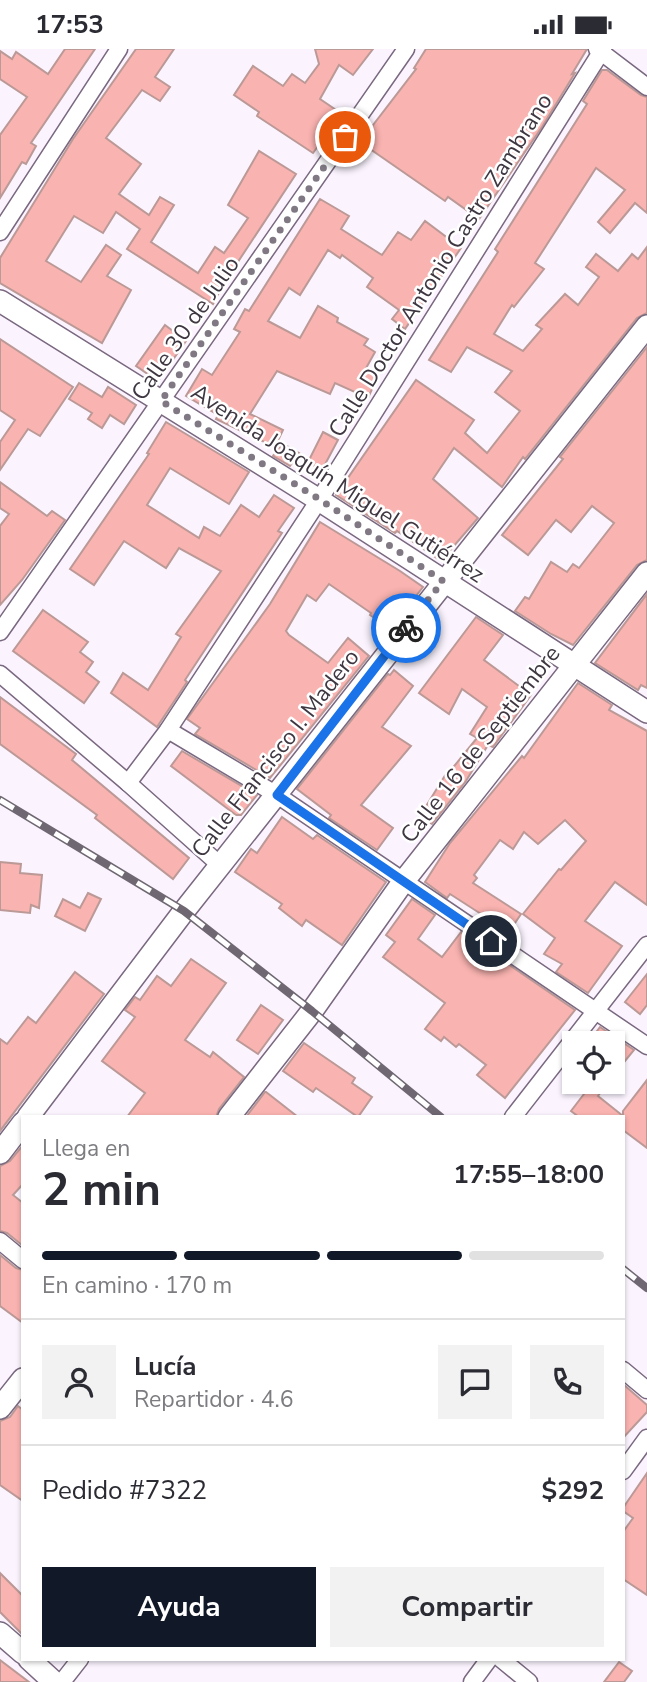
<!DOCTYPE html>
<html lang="es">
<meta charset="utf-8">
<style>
:root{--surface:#fff;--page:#f2f2f3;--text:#2b2b33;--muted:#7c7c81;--line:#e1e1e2;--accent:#111827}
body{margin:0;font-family:"Nunito Sans",sans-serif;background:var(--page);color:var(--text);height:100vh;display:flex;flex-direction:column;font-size:26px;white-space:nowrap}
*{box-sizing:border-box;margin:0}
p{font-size:23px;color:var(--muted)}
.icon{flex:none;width:38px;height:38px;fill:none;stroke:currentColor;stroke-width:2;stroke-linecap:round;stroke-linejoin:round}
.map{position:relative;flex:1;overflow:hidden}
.side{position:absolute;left:21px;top:1066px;width:604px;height:546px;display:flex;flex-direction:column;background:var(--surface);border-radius:0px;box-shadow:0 2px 5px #0004}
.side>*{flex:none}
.fabs{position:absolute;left:562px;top:982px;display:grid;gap:14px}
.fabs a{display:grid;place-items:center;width:63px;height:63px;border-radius:0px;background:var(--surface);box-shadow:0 2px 5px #0004;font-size:35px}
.pin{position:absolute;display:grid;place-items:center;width:60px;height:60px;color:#fff;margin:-30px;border:4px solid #fff;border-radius:50%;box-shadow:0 2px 7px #0007}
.courier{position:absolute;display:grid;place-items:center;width:70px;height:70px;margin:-35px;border:5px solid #1a73e8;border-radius:50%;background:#fff;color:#222;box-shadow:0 2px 9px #0007}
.overview em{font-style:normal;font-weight:700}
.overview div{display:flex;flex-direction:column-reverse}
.overview{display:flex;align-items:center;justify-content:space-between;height:119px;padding:0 21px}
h1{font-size:46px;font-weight:700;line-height:52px}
.bar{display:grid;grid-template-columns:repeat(4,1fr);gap:10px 7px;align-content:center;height:84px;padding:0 21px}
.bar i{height:9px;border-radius:5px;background:var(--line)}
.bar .selected{background:var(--accent)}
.bar p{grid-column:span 4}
.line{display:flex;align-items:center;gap:18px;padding:0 21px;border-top:2px solid var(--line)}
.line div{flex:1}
.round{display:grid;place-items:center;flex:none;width:74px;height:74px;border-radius:0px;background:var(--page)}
.primary-button{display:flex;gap:14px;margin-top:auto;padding:14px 21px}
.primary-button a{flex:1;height:80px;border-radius:0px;background:var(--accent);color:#fff;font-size:28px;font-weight:700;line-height:80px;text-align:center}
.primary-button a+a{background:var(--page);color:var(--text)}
.status{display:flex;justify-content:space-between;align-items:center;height:49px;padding:0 35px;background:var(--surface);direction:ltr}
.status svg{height:19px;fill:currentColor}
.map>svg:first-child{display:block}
</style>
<div class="status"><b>17:53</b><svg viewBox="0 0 49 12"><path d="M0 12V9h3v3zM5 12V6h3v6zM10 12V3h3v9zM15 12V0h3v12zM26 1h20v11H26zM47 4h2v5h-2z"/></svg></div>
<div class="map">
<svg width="647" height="1633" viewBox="0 0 647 1633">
<rect width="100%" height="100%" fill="#fbf4ff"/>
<g fill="#f9b3b0" stroke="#bb9996" stroke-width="2">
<path d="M65,0h30l-64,94 5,3 -10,18 -4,-2 -22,36v-63l27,-38 -27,-18v-28l12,8 4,-7 32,22z"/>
<path d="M136,0h38l-19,28 15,10 -10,14 -18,-11 -36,48 35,26 -22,30 30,21 11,-18 14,8 -23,37 47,31 17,-26 9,6 24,-35 -20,-13 31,-54 37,23 -72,109 -11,21 -86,-55 13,-20 -24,-17 -13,21 -29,-17 -28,45 35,21 25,-37 15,10 -14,21 24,14 -29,53 -102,-60v-25l73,-119z"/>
<path d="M315,0h58l-20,26 -14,-10 -19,34 22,15 -29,39 -56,-37 2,-4 -25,-17 19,-29 30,20 9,-12 13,9 14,-19z"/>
<path d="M426,0h161l-15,25 3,-1 -33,54 -63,92 -31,-22 -3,4 -85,-59 56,-73 -2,-1z"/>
<path d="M602,21h5l34,25 6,2v116l-12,-10 -25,30 -12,-11 27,-32 -29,-22 -61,95 9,6 -30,38 -2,-2 -18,29 29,17 19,-22 -6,-4 29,-31 13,11 21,-28 -13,-10 10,-13 22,17 14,-17 6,5 9,-12v66l-10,5 -112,141 -2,-2 -21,30 -48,-39 -21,31 45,39 -37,43 -44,-30 -2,2 -59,-38 80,-115 58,40 -9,13 22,20 33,-42 -25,-19 17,-21 -45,-24 -16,25 -22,-12 69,-108 -3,-3 92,-145 -4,-3z"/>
<path d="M320,150l29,17 -8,13 41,26 16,-23 13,8 14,-19 36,27 -56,81 -13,-10 7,-9 -32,-23 6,-9 -31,-23 -2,3 -12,-8 -28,45 -11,-7 -21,33 32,17 18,-32 20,12 -1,4 31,17 -4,6 11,7 -10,18 13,6 -10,22 -33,-15 -5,11 -53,-23 -27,43 33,16 -8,17 -59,-28 2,-4 -32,-19 16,-27 10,6 28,-43 -6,-3 11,-20 4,2z"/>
<path d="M165,276l21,16 -28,40 -22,-15z"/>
<path d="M0,290l73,48 -33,49 -12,-7 -28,41v-28l15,-22 -15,-10z"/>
<path d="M647,298v213l-10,5 -64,80 -22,-11 -36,-23 10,-14 4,2 22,-37 16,10 6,-8 6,4 35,-45 -22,-17 -21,26 -15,-12 -28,35 -26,-20 61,-76 -3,-2z"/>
<path d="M79,334l23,14 6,-10 28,18 -12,19 -14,-9 -8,13 -14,-9 4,-6 -23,-14z"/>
<path d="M166,373l83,50 -20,32 -59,-36 -23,37 52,33 5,-11 16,9 21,-31 18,12 15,-22 20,13 -16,23 4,2 -97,147 2,2 -30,45 -46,-34 12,-20 25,17 33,-53 -5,-3 45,-63 -42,-23 -13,20 -42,-27 -30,44 -24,-16 79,-115 -2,-1z"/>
<path d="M323,383l15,8 -16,30 -14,-8z"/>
<path d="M282,394l17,10 -9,13 -17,-10z"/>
<path d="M0,433l47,34 5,-5 13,9 -43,60 -22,25v-79l9,-12 -9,-6z"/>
<path d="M320,473l80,49 23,16 -33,42 -20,-14 1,-2 -42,-29 -13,17 -9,-6 -21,36 3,4 39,28 20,-25 21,18 -99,122 -75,-44 5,-6 -13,-9 83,-115z"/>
<path d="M647,545v94l-6,-3 -3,5 -43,-27z"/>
<path d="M43,561l45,32 -8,10 13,10 -7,10 13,10 -15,21 -71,-52z"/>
<path d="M476,568l27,18 -19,25 47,35 -38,52 -5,-2 -22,36 -34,43 -12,-8 29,-47 2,1 26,-32 -7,-4 17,-27 -25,-18 -13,25 -30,-21z"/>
<path d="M394,621l19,16 -31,41 29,19 -50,59 32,23 -16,22 -48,-32 2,-3 -34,-26 91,-115 2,1z"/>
<path d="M578,634l34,22 -3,5 38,21v174l-32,-23 -30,39 37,25 -34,47 -32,-21 6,-8 -18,-10 11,-16 -32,-24 36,-45 2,1 25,-29 -21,-21 -27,24 -14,-12 -11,17 -13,-9 -26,35 3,3 -4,5 48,31 -12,18 -59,-38 -3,4 -22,-16 25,-39 72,-87 2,2z"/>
<path d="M0,648l76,57 -4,6 117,98 -16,21 -78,-61 2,-3 -97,-71z"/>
<path d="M182,702l75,44 -16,20h-5l-65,-49z"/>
<path d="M282,768l31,22 4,-4 69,47 -44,63 -36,-25 -4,6 -23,-18 3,-4 -47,-32 16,-23 6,4z"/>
<path d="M0,813l21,2 -1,9 22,2 -3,33 -8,-3 -1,8 -30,-3z"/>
<path d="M88,844l13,6 -16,32 -30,-15 8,-17 17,9z"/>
<path d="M412,850l23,16 -17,24 24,18 19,-25 114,78 -70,88 -28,-23 9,-10 -27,-21 -3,3 -12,-10 -3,4 -16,-12 20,-26 -62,-46 12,-15 -9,-7z"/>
<path d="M191,910l35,24 -41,57 25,17 3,-5 31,25 -25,32 -3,8h-89l18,-24 -43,-32 33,-44 -10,-7 10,-13 5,3 17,-24 14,10z"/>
<path d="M75,923l29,22 -104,137v-92l7,5 21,-27 8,6z"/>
<path d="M647,925v31l-7,9 -15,-12z"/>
<path d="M261,956l22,15 -25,34 -21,-14z"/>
<path d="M600,978l34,23 -22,27v-34h-24z"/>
<path d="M304,994l51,35 -3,5 20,14 -14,20 -42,-29 -3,4 -30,-21z"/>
<path d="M647,1031v68l-24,-18v-13h-44l-8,-6 13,-17 -17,-13h42l-11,15 25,20v-5z"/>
<path d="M265,1043h1l32,25h-52z"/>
<path d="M23,1096v39l-10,11 10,8v43l-16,-13 -7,-2v-65l10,-5z"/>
<path d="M0,1206l16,13 7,2v53l-23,-17z"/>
<path d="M623,1335l24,21v7l-24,26z"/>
<path d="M18,1357l5,4v91l-23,-16v-64l10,-4z"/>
<path d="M647,1424v122l-24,-16v-47l10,-14 -10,-7v-3z"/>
<path d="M0,1524l23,23v39l-23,-23z"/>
<path d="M0,1611l29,22h-29z"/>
<path d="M619,1613l13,9 -8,11h-20z"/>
</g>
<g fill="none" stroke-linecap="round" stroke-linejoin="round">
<defs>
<g id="street">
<path d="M597,0l50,38"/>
<path d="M0,183l119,-183"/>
<path d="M0,583l406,-583"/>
<path d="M0,625l128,109 92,82"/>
<path d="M168,681l109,65 370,251"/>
<path d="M128,734l40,-53 151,-230 284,-451"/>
<path d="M513,1068l134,-172"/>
<path d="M0,1192l23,19"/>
<path d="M623,1321l24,20"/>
<path d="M623,1422l24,-33"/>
<path d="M501,1610l28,23"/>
<path d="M62,1633l18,-23"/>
<path d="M472,1633l17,-23"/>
</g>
<g id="secondary">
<path d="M0,252l319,199 328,212"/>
<path d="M28,1068l156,-206 463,-585"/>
<path d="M229,1068l83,-106 91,-129 244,-309"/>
<path d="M0,1104l23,-30"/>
<path d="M0,1359l23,-29"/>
<path d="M0,1584l23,20"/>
<path d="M29,1610l25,23"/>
</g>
</defs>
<use href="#street" stroke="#79687f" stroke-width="19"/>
<use href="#secondary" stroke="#79687f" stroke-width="24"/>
<use href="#street" stroke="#fff" stroke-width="16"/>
<use href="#secondary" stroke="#fff" stroke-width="21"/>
<defs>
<g id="rail">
<path d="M0,751l184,111 128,100 129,106"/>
<path d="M623,1220l24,19"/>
</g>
</defs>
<use href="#rail" stroke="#6f6872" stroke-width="8"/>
<use href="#rail" stroke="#fff" stroke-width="5" stroke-dasharray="16" stroke-linecap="butt"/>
</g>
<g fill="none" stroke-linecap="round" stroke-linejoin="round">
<path stroke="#807984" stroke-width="7" stroke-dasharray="0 12.6" d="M345,88l-184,264 158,98 124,82 -37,47"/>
<path stroke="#1a73e8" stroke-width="9" d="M406,579l-129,167 214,146"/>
</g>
<g text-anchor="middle" stroke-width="5" stroke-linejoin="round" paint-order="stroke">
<g font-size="23" fill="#3e3741" stroke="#fff">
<text transform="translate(440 216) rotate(-58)" y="8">Calle Doctor Antonio Castro Zambrano</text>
<text transform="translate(185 279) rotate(-55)" y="8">Calle 30 de Julio</text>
<text transform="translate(338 434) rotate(33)" y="8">Avenida Joaquín Miguel Gutiérrez</text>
<text transform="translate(480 695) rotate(-52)" y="8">Calle 16 de Septiembre</text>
<text transform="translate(275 704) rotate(-52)" y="8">Calle Francisco I. Madero</text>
</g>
</g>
</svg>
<div class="fabs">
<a><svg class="icon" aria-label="locate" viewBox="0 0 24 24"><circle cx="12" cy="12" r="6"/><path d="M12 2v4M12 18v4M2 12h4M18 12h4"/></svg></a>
</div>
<div class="pin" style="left:345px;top:88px;background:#ea580c"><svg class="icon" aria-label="bag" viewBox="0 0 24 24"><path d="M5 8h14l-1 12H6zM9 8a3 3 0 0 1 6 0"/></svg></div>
<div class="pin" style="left:491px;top:892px;background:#1f2937"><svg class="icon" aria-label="home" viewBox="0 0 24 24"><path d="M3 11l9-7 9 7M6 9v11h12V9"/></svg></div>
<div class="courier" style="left:406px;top:579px"><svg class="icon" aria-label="bike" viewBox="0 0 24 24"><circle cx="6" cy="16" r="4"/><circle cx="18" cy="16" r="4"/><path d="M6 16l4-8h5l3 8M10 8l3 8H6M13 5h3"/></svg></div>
<section class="side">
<div class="overview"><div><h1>2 min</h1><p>Llega en</p></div><em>17:55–18:00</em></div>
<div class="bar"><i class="selected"></i><i class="selected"></i><i class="selected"></i><i></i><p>En camino · 170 m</p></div>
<div class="line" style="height:126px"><a class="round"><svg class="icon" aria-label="person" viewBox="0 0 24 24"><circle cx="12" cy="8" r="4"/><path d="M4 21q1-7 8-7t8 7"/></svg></a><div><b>Lucía</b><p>Repartidor · 4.6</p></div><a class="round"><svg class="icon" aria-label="chat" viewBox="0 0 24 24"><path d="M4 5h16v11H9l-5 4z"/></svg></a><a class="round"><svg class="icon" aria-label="phone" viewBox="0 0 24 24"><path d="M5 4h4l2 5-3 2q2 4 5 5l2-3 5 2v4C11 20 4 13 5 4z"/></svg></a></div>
<div class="line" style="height:91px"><div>Pedido #7322</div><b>$292</b></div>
<div class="primary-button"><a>Ayuda</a><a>Compartir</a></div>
</section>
</div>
